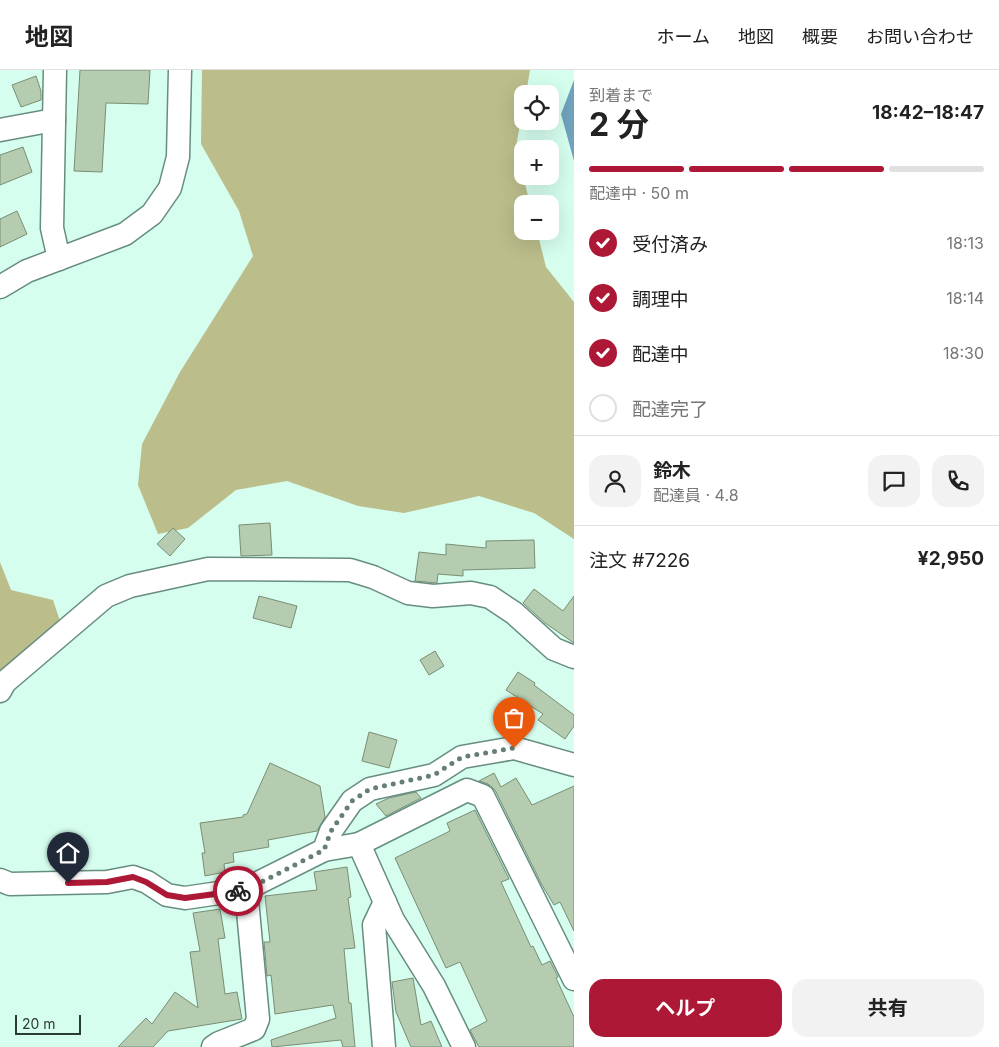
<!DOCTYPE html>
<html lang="ja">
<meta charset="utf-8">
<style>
:root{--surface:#fff;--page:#f2f2f2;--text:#222;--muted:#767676;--line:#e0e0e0;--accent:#ad1836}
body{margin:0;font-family:Inter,"Noto Sans JP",sans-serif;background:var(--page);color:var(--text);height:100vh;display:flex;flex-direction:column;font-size:19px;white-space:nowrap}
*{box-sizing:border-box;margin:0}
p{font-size:16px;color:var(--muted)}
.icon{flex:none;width:28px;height:28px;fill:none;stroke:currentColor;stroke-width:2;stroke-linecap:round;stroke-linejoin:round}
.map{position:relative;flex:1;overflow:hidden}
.drawer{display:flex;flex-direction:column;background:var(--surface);width:425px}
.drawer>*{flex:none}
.tools{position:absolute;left:514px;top:15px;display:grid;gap:10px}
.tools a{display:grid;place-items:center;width:45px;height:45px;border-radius:10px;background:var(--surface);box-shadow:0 5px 20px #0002;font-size:25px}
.scale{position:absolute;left:15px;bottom:12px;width:66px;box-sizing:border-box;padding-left:5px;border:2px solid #2b3b35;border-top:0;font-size:14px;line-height:18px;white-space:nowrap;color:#2b3b35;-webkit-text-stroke:4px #d5feef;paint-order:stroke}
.pin{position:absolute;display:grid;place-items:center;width:42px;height:42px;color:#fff;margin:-51px -21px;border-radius:50% 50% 50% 0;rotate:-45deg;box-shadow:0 0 5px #0007}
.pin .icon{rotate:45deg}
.courier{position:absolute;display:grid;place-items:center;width:50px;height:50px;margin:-25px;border:4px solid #ad1836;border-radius:50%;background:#fff;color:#222;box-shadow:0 1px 6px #0007}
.headline em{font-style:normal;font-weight:700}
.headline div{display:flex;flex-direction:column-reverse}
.headline{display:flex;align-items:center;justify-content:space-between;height:85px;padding:0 15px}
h1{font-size:32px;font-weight:700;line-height:38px}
.bar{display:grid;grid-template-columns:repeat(4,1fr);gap:8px 5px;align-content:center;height:60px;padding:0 15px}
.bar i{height:6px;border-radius:4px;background:var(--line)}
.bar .current{background:var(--accent)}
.bar p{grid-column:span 4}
.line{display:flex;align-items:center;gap:12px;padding:0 15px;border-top:1px solid var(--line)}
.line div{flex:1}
.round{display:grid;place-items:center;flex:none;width:52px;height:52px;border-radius:15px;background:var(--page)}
ol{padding:0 15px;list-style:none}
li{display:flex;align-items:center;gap:15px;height:55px}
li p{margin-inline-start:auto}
li .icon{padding:5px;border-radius:50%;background:var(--accent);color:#fff;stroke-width:4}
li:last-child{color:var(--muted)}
li i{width:28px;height:28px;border:2px solid var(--line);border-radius:50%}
.cta{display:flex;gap:10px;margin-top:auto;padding:10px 15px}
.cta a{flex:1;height:58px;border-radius:15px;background:var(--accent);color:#fff;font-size:20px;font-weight:700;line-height:58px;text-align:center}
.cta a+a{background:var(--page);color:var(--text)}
header{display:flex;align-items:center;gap:30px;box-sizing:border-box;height:70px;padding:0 25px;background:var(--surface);border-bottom:1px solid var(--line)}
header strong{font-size:24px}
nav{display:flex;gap:28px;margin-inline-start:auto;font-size:18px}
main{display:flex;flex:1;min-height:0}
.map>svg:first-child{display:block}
</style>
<header>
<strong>地図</strong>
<nav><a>ホーム</a><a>地図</a><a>概要</a><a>お問い合わせ</a></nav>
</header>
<main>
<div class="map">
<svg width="574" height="977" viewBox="0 0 574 977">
<rect width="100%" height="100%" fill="#d5feef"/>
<g fill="#bbbd8b">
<path d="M202,0h328l-4,24h-4v19l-6,34 14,57h-8v27h15l9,36 28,35v237l-40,-26 -55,-17 -75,17 -46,-7 -71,-25 -51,9 -48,38 -30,6 -20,-49 4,-41 38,-72 73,-116 -14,-45 -38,-67z"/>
<path d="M0,492l11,28 42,10 7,21 -60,55z"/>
</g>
<path fill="#70a3be" d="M574,10v81l-13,-47z"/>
<g fill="#b5ccb0" stroke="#798e74">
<path d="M80,0h70l-2,34 -42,-1 -4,69 -28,-1z"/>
<path d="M36,6l5,15v9l-20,7 -9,-22z"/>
<path d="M23,77l9,25 -32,13v-30z"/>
<path d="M17,141l10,23 -27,13v-28z"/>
<path d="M270,453l2,32 -31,1 -2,-31z"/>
<path d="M173,458l12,11 -15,17 -13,-12z"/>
<path d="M534,470l1,28 -72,2v6l-25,-2 -1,9 -22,-2 4,-29 27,3v-11l40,4v-7z"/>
<path d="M534,519l29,22 11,-15v47l-29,-20 -22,-20z"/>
<path d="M259,526l38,10 -6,22 -38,-10z"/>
<path d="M435,581l9,15 -15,9 -9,-15z"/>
<path d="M518,602l17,11 -1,2 40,30v11l-9,13 -27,-19 5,-6 -37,-24z"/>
<path d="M369,662l28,8 -8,28 -27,-7z"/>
<path d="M270,693l50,23 5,31 -8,14 -49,9 1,7 -36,6 1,9 -10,2 1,8 -20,4 -3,-23h3l-5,-30 43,-6v-2l4,-1z"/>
<path d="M494,703l7,14 15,-9 16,27 42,-19v145l-14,-29 -6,3 -12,-20 -47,-95 -7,-6 -9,-3z"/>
<path d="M416,722l5,6 -35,18 -10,-12 13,-6z"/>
<path d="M475,740l34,69 -8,3 30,65 2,-1 9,19 8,-4 8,16 -2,1 18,39v30h-95l-9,-17 17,-9 -27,-59 -14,6 -51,-110 55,-27 -3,-8z"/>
<path d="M347,797l4,30 -3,1 7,50 -11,1 5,54h2l4,44h-12l-2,-7 -69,7 -1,-7 65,-22 -3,-13 -58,9 -4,-39 -4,1 -3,-34h6l-5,-46 52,-6 -3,-18z"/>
<path d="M220,839l5,29 -7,1 7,55 12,-2 5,27 -74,12 -15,16h-35l28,-29 6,6 23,-32 23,16 -8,-56 10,-1 -7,-38z"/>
<path d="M413,908l8,47 10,-4 11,26h-31l-15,-35 -4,-30z"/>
</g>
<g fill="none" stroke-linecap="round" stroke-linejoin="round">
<defs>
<g id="minor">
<path d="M55,0l-3,158 7,31"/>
<path d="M0,60l54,-10"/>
<path d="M0,217l27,-16 98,-37 27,-20 18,-26 8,-31 2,-87"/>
<path d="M0,621l5,-9 101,-86 24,-10 78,-17 142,1 23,7 35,16 25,3 38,-3 19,4 24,16 40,36 20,8"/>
<path d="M359,774l34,76 41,66 30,61"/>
<path d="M324,780l7,-19 21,-30 18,-12 64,-14 28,-18 52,-9 60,17"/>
<path d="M0,810l10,4 97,-2 26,-5 14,5 20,13 18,3 61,-9 78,-39 35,-6 108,-54 16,6 91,183"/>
<path d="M213,977l6,-4 35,-14 4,-10 -12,-130"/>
<path d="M384,977l-10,-122 11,-23"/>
</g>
</defs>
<use href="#minor" stroke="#678d7f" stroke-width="25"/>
<use href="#minor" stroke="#fff" stroke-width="22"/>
</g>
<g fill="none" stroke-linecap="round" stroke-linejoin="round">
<path stroke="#667f76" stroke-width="5" stroke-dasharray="0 9" d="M238,821l8,-1 78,-40 7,-19 21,-30 18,-12 64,-14 28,-18 52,-9"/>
<path stroke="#ad1836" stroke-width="6" d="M68,813l39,-1 26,-5 13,5 21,13 18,3 53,-7"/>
</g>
</svg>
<div class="tools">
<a><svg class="icon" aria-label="locate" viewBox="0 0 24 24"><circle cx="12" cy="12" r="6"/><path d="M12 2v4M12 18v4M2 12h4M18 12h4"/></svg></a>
<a>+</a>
<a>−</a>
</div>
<div class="scale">20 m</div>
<div class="pin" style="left:514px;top:678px;background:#ea580c"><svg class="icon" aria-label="bag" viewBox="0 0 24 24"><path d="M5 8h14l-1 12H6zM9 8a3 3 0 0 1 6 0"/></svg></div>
<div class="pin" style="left:68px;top:813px;background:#1f2937"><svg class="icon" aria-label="home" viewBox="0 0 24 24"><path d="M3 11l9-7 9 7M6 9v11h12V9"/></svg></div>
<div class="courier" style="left:238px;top:821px"><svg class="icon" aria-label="bike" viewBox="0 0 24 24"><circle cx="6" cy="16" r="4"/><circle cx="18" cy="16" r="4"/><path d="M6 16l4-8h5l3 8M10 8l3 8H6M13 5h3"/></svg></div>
</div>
<section class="drawer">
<div class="headline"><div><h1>2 分</h1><p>到着まで</p></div><em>18:42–18:47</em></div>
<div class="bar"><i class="current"></i><i class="current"></i><i class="current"></i><i></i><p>配達中 · 50 m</p></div>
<ol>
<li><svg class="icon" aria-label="check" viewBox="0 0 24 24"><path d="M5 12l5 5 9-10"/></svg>受付済み<p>18:13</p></li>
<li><svg class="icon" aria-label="check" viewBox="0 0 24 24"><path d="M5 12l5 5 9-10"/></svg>調理中<p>18:14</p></li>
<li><svg class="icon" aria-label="check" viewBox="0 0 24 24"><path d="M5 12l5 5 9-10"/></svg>配達中<p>18:30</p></li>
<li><i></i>配達完了</li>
</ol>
<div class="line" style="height:90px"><a class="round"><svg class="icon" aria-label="person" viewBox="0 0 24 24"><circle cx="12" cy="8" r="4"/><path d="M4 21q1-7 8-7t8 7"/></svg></a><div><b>鈴木</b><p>配達員 · 4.8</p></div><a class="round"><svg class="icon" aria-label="chat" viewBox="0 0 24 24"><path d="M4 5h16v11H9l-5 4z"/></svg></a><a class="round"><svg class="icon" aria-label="phone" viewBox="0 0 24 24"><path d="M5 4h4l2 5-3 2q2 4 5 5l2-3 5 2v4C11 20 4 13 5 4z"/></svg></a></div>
<div class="line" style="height:65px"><div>注文 #7226</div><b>¥2,950</b></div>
<div class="cta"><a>ヘルプ</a><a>共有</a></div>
</section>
</main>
